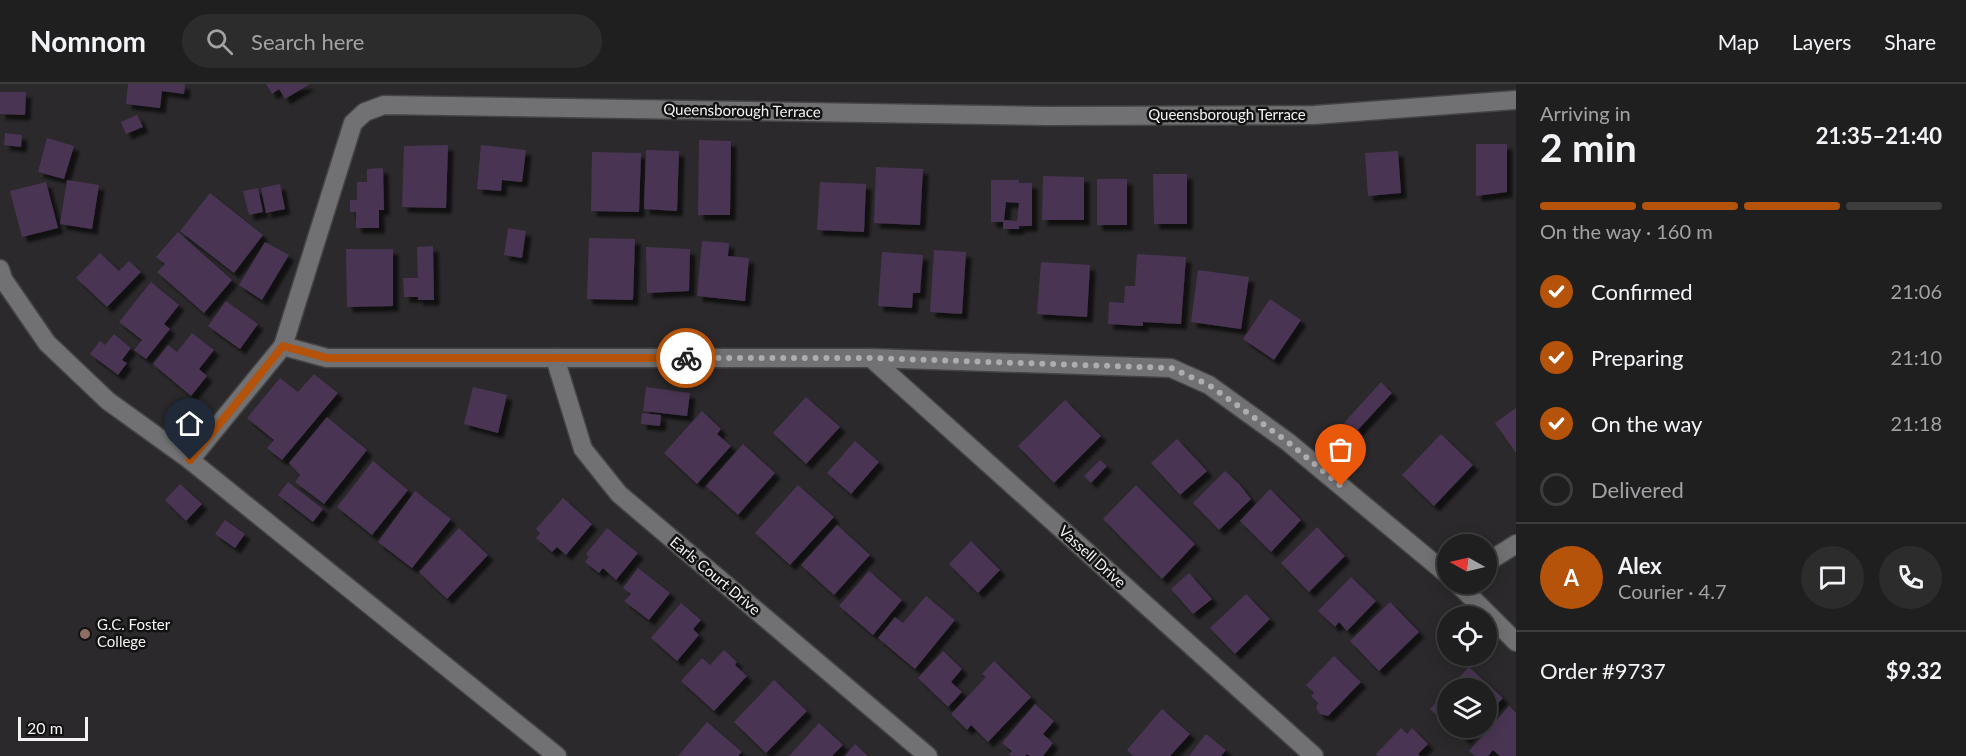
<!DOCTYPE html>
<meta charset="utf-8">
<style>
:root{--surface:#201f20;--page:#2d2c2d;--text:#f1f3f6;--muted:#a2a2a5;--line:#3d3d3e;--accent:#b45309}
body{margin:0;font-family:Lato,sans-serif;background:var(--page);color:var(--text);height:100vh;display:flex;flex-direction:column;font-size:22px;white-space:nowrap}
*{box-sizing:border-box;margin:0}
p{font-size:20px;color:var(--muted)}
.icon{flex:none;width:33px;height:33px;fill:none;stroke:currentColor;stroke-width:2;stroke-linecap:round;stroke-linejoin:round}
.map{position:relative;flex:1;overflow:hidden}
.panel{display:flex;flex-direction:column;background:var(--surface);width:450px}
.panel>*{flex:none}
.needle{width:39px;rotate:278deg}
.fabs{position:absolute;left:1437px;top:450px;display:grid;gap:12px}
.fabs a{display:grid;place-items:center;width:60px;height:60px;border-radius:50%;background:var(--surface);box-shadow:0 3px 15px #0003,0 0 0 2px var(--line);font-size:30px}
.scale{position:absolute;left:18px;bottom:15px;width:70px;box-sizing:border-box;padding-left:6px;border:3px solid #f4f3f4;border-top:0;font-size:16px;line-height:21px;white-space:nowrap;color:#f4f3f4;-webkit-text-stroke:4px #131213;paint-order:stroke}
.pin{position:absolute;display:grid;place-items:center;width:51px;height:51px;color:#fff;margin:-62px -26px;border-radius:50% 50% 50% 0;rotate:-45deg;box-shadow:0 0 6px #0007}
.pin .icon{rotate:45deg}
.courier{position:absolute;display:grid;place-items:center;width:60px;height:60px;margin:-30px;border:4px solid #b45309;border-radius:50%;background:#fff;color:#222;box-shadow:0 2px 8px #0007}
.overview em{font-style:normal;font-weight:700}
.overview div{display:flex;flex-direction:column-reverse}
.overview{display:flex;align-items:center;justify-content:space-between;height:102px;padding:0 24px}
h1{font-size:39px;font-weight:700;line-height:45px}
.bar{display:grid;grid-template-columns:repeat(4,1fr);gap:9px 6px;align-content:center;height:72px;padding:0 24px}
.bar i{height:8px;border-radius:4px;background:var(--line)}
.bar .current{background:var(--accent)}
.bar p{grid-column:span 4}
.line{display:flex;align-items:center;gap:15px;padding:0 24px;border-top:2px solid var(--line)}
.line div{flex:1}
.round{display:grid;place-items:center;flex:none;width:63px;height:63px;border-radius:32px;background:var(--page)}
ol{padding:0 24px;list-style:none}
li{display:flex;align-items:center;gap:18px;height:66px}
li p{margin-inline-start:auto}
li .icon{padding:6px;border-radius:50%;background:var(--accent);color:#fff;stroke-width:4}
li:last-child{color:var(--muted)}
li i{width:33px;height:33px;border:3px solid var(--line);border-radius:50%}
header{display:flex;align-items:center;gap:36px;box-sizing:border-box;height:84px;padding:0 30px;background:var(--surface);border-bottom:2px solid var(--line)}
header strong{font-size:28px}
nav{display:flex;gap:33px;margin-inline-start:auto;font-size:21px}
.search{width:420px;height:54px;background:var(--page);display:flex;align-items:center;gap:15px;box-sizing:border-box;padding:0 21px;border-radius:33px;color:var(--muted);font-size:22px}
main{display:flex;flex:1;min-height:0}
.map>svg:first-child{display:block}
</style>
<header>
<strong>Nomnom</strong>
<div class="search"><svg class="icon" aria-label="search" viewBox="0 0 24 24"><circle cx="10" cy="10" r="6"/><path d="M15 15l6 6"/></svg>Search here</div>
<nav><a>Map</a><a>Layers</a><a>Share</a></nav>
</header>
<main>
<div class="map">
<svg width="1516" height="672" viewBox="0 0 1516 672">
<defs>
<filter id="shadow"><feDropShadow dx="5.5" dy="5.5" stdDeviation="1.5" flood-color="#0009"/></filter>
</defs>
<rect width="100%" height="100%" fill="#2b292b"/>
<g fill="#493553" fill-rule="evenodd" filter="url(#shadow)">
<path d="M128,0h57l-1,10 -22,-3 -2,17 -34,-4z"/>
<path d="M266,0h44l-25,15 -6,-10 -7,5z"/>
<path d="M0,8h26l-1,23 -25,-1z"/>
<path d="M137,31l6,12 -17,7 -5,-12z"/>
<path d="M5,49l17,2 -1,12 -17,-2z"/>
<path d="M47,54l27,8 -10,33 -26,-7z"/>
<path d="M699,56l32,1 -1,74h-32z"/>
<path d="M1476,60h31v48l-31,4z"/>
<path d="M448,61l-2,63 -44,-1 2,-61z"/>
<path d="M481,61l45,5 -4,32 -20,-2 -1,11 -24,-2z"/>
<path d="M646,66l33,1 -2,60 -33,-2z"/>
<path d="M1398,67l3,42 -33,3 -3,-43z"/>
<path d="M592,68l49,1 -2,59 -48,-1z"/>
<path d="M876,83l47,2 -3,56 -46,-2z"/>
<path d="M383,84l1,42h-5v18h-23v-16h-6v-12h7v-18h10v-13z"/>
<path d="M1153,90h34v50h-33z"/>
<path d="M1043,92l41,1v43h-42z"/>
<rect x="1097" y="95" width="30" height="46"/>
<path d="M67,96l32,5 -7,44 -32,-5z"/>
<path d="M991,96h28v3h13v43h-13v3h-16v-7h-12zM1006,118l13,1 -2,18 -13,-1z"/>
<path d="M46,98l12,46 -36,9 -12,-46z"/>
<path d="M820,98l46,2 -2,48 -47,-2z"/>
<path d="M280,100l5,25 -19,4 -5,-25z"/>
<path d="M258,104l5,24 -14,3 -6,-24z"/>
<path d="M210,109l53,42 -29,38 -54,-42z"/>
<path d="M508,144l18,3 -4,27 -18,-3z"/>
<path d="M178,148l54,48 -28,33 -47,-41 8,-8 -9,-7z"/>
<path d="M589,154l46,1 -2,61 -46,-1z"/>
<path d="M702,157l27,2 -1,13 21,2 -4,43 -48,-5z"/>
<path d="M265,158l24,13 -27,45 -23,-15z"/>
<path d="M433,162l1,54h-16v-3h-14l-1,-19h15l-1,-31z"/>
<path d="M646,163l44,2 -1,42 -42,2z"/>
<path d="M346,165h47v57l-46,1z"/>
<path d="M934,166l32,2 -4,62 -32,-2z"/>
<path d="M882,168l41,3 -3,38h-7l-1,15 -34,-2z"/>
<path d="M100,169l19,18 10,-10 12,11 -34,35 -31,-29z"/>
<path d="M1137,170l49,3 -5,67 -38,-2v4l-35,-2 1,-22 15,1 1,-17h10z"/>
<path d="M1041,178l49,3 -3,52 -50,-3z"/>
<path d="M1198,186l51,7 -8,52 -50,-7z"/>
<path d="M151,198l28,23 -15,19 6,5 -24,30 -12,-9 8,-10 -23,-18z"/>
<path d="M1270,215l31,21 -27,40 -31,-21z"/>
<path d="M226,217l32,23 -18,25 -32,-23z"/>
<path d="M192,249l22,17 -15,19 8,7 -16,20 -38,-32 15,-19 9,7z"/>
<path d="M114,250l17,14 -9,12 5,3 -9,12 -28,-21 10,-13 5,4z"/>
<path d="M314,290l24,19 -56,67 -15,-12 7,-8 -27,-22 33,-40 18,14z"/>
<path d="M1381,298l11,11 -37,40 -11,-10z"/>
<path d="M473,303l34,8 -9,38 -34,-9z"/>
<path d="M646,303l44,6 -3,23 -44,-5z"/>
<path d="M806,313l34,30 -34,37 -33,-31z"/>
<path d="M1065,316l36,36 -47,47 -36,-37z"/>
<path d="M1516,324v45l-21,-30z"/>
<path d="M702,327l19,18 -4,5 14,12 -34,38 -33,-31z"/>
<path d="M642,329l19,2 -1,11 -19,-2z"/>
<path d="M327,333l40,33 -43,54 -29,-22 5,-7 -11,-12z"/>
<path d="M1441,350l32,31 -39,41 -32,-31z"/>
<path d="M1177,355l30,32 -27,24 -29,-32z"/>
<path d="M855,357l24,21 -28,32 -24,-21z"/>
<path d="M743,360l32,29 -37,42 -32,-29z"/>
<path d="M1100,376l7,6 -16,17 -7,-7z"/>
<path d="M373,377l35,29 -36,45 -35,-28z"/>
<path d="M1225,387l14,13 12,15 -32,31 -26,-27z"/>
<path d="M288,398l35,27 -10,13 -35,-27z"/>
<path d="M180,400l22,20 -16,17 -21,-21z"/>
<path d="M798,401l36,32 -44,48 -35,-32z"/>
<path d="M1136,401l59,59 -33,35 -59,-60z"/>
<path d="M1270,405l31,31 -30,32 -31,-31z"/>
<path d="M415,407l36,28 -39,49 -34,-26z"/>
<path d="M563,414l29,26 -26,31 -9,-8 -5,5 -16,-14 4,-5 -4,-4z"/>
<path d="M225,436l20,14 -10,14 -20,-14z"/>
<path d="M837,441l33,30 -36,40 -33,-30z"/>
<path d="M1317,443l28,29 -36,36 -28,-29z"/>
<path d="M459,444l29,27 -41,44 -28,-27z"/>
<path d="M607,444l31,25 -22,27 -13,-12 -4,5 -14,-11 4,-5 -3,-3z"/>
<path d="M971,457l29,29 -22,23 -29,-29z"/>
<path d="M638,484l32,25 -21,27 -25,-19 7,-7 -8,-6z"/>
<path d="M869,487l33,29 -29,35 -34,-29z"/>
<path d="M1189,489l23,26 -19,15 -22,-25z"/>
<path d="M1351,493l25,24 -29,30 -8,-9 -4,5 -17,-16z"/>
<path d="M1246,510l24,25 -35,35 -25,-26z"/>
<path d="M926,512l29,24 -40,49 -37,-31 17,-21 8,6z"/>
<path d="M1390,518l29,30 -40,39 -29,-30z"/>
<path d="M681,519l20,17 -8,9 6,6 -22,26 -26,-23z"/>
<path d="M724,566l13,12 -2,3 12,11 -33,35 -33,-30 21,-23 8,7z"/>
<path d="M943,567l19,18 -11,13 11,10 -14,15 -30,-29z"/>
<path d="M1334,572l27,26 -33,34 -8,-2 -4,-6 2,-5 -7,-7 3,-3 -8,-8z"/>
<path d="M994,577l37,36 -43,45 -17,-17 -4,5 -16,-16 35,-37 -4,-3z"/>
<path d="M1469,583l34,31 -17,18v-28h-37z"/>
<path d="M774,596l33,31 -41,42 -32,-31z"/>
<path d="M1448,606v36l-18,-17z"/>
<path d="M1035,620l19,17 -11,13 10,9 -10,13h-13l-3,-2 -2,2h-14l-2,-2 3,-3 -10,-8z"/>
<path d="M1509,622l7,7v43h-16l-7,-6 -5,6h-13l-6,-5z"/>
<path d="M1162,625l28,25 -20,22h-37l-6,-6z"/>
<path d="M707,638l35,30 -4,4h-60z"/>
<path d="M819,639l24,22 -11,11h-43z"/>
<path d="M1401,644l6,6 5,-6 16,16 -10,10 2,2h-42l-2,-2z"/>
<path d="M1449,644h27l-11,11 -10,-10 -2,2z"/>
<path d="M1206,650l20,16 -5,6h-32z"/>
<path d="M855,660l13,12h-23z"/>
</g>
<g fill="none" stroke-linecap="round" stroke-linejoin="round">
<defs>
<g id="minor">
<path d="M0,185l3,10 44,64 61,58 82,59 367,296"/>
<path d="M283,262l44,12h544l300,10 38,17 79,57 160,133"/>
<path d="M555,274l28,91 36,45 309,262"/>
<path d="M871,274l443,398"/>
<path d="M190,376l93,-114 70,-223 12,-11 19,-7 663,11 267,-1 202,-15"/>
<path d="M1486,479l30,-19"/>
<path d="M1458,500l58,58"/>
</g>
</defs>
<use href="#minor" stroke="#444445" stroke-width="21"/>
<use href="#minor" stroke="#717072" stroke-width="18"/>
</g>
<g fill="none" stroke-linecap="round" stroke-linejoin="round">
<path stroke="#aeacae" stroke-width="6" stroke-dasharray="0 10.8" d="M686,274h185l300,10 38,17 79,57 53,44"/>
<path stroke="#b45309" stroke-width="8" d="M190,376l93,-114 44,12h359"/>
</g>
<circle fill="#8d6e63" stroke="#131213" stroke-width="2" cx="85" cy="550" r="6"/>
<g text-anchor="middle" stroke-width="5" stroke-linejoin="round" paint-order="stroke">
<g font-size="15" fill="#f4f3f4" stroke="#131213">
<text transform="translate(742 27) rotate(1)" y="5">Queensborough Terrace</text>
<text x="1227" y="36">Queensborough Terrace</text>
<text transform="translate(1092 473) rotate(42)" y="5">Vassell Drive</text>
<text transform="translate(715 492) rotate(40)" y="5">Earls Court Drive</text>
</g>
<g font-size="15" fill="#f4f3f4" stroke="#131213" text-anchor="start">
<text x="97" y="546">G.C. Foster<tspan x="97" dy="17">College</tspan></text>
</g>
</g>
</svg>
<div class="fabs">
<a><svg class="needle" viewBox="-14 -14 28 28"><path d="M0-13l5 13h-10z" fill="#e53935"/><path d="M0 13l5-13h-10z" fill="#a2a2a5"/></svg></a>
<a><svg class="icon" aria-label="locate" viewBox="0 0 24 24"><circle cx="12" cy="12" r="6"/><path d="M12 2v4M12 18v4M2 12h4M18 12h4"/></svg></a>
<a><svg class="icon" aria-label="layers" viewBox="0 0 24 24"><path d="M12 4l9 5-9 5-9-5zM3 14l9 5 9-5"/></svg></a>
</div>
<div class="scale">20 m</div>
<div class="pin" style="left:1341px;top:402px;background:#ea580c"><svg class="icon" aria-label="bag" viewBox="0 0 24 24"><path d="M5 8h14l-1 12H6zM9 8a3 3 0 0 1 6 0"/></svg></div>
<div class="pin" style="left:190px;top:376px;background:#1f2937"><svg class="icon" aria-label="home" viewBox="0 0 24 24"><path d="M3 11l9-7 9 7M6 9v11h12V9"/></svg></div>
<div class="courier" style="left:686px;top:274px"><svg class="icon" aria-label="bike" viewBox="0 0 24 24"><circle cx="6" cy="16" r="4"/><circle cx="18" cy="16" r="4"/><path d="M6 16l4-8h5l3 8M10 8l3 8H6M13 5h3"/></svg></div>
</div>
<section class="panel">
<div class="overview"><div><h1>2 min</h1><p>Arriving in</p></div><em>21:35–21:40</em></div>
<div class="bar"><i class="current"></i><i class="current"></i><i class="current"></i><i></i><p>On the way · 160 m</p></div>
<ol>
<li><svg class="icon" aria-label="check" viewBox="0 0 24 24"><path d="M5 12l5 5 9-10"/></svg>Confirmed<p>21:06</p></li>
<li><svg class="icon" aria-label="check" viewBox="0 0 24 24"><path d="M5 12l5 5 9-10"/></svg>Preparing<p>21:10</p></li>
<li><svg class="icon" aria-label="check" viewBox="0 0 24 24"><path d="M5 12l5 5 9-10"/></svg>On the way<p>21:18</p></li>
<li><i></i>Delivered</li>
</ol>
<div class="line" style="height:108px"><b class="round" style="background:var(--accent);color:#fff">A</b><div><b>Alex</b><p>Courier · 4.7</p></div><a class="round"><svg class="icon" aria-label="chat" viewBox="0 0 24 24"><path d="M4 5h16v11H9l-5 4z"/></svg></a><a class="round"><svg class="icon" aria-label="phone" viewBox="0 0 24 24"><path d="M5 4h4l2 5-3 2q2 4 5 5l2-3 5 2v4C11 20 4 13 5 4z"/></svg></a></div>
<div class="line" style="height:78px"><div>Order #9737</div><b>$9.32</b></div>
</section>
</main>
